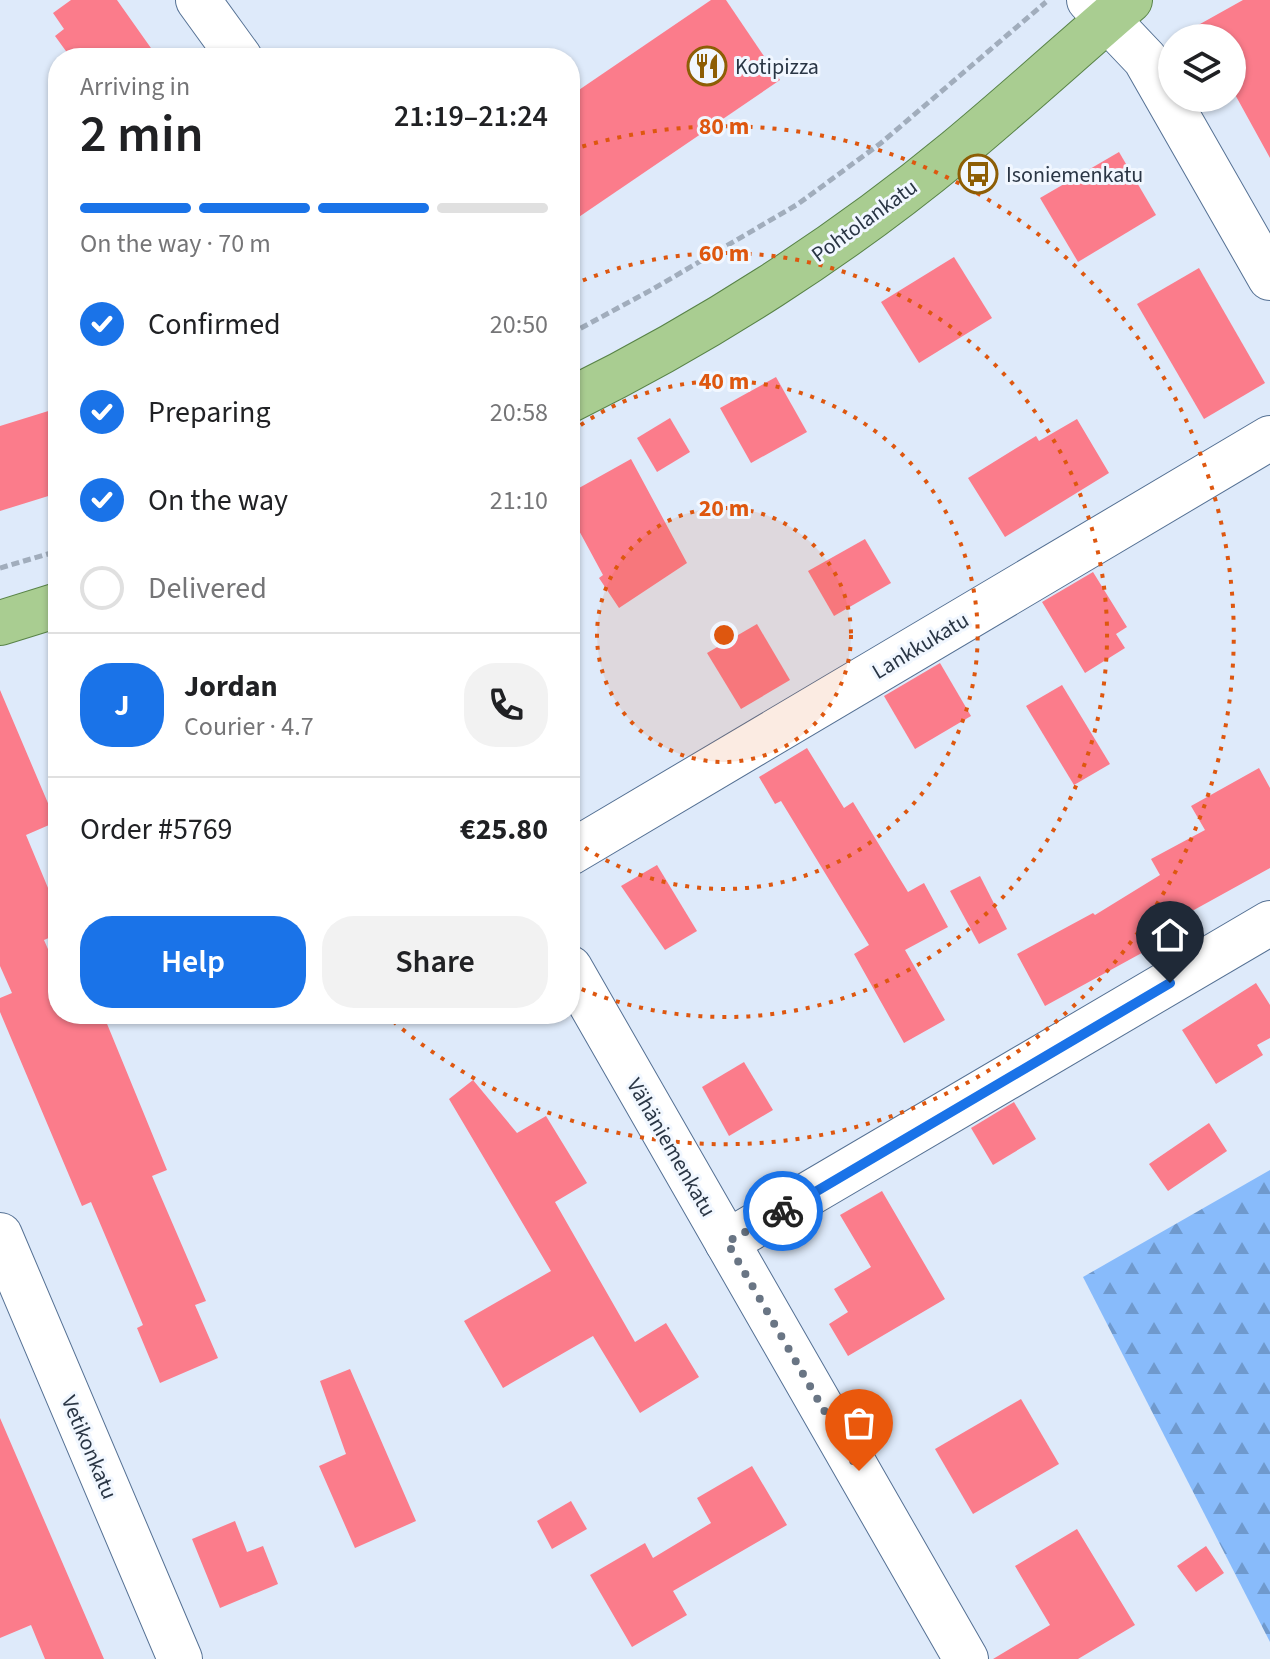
<!DOCTYPE html>
<meta charset="utf-8">
<style>
:root{--surface:#fff;--page:#f2f2f2;--text:#202124;--muted:#757577;--line:#e0e0e0;--accent:#1a73e8}
body{margin:0;font-family:"Source Sans 3",sans-serif;background:var(--page);color:var(--text);height:100vh;display:flex;flex-direction:column;font-size:30px;white-space:nowrap}
*{box-sizing:border-box;margin:0}
p{font-size:26px;color:var(--muted)}
.icon{flex:none;width:44px;height:44px;fill:none;stroke:currentColor;stroke-width:2;stroke-linecap:round;stroke-linejoin:round}
.map{position:relative;flex:1;overflow:hidden}
.details{position:absolute;left:48px;top:48px;width:532px;height:976px;display:flex;flex-direction:column;background:var(--surface);border-radius:32px;box-shadow:0 2px 6px #0004}
.details>*{flex:none}
.fabs{position:absolute;left:1158px;top:24px;display:grid;gap:16px}
.fabs a{display:grid;place-items:center;width:88px;height:88px;border-radius:50%;background:var(--surface);box-shadow:0 2px 6px #0004;font-size:40px}
.pin{position:absolute;display:grid;place-items:center;width:68px;height:68px;color:#fff;margin:-82px -34px;border-radius:50% 50% 50% 0;rotate:-45deg;box-shadow:0 0 8px #0007}
.pin .icon{rotate:45deg}
.courier{position:absolute;display:grid;place-items:center;width:80px;height:80px;margin:-40px;border:6px solid #1a73e8;border-radius:50%;background:#fff;color:#222;box-shadow:0 2px 10px #0007}
.headline em{font-style:normal;font-weight:600}
.headline div{display:flex;flex-direction:column-reverse}
.headline{display:flex;align-items:center;justify-content:space-between;height:136px;padding:0 32px}
h1{font-size:52px;font-weight:600;line-height:60px}
.bar{display:grid;grid-template-columns:repeat(4,1fr);gap:12px 8px;align-content:center;height:96px;padding:0 32px}
.bar i{height:10px;border-radius:6px;background:var(--line)}
.bar .on{background:var(--accent)}
.bar p{grid-column:span 4}
.line{display:flex;align-items:center;gap:20px;padding:0 32px;border-top:2px solid var(--line)}
.line div{flex:1}
.round{display:grid;place-items:center;flex:none;width:84px;height:84px;border-radius:32px;background:var(--page)}
ol{padding:0 32px;list-style:none}
li{display:flex;align-items:center;gap:24px;height:88px}
li p{margin-inline-start:auto}
li .icon{padding:8px;border-radius:50%;background:var(--accent);color:#fff;stroke-width:4}
li:last-child{color:var(--muted)}
li i{width:44px;height:44px;border:4px solid var(--line);border-radius:50%}
.cta{display:flex;gap:16px;margin-top:auto;padding:16px 32px}
.cta a{flex:1;height:92px;border-radius:32px;background:var(--accent);color:#fff;font-size:32px;font-weight:600;line-height:92px;text-align:center}
.cta a+a{background:var(--page);color:var(--text)}
.map>svg:first-child{display:block}
</style>
<div class="map">
<svg width="1270" height="1659" viewBox="0 0 1270 1659">
<defs>
<pattern id="forest-firs" width="22" height="20" patternUnits="userSpaceOnUse" patternTransform="scale(2)"><rect width="22" height="20" fill="#88bbfb"/><path d="M5 1l3.5 6h-7zM16 11l3.5 6h-7z" fill="#6f99cd"/></pattern>
</defs>
<rect width="100%" height="100%" fill="#deeafa"/>
<path fill="url(#forest-firs)" d="M1270,1170v472l-187,-365z"/>
<g fill="#fb7c8b">
<path d="M71,0h46l41,58h-87l-16,-22 9,-7 -11,-16z"/>
<path d="M711,0h15l54,80 -210,143v-127z"/>
<path d="M1243,0h27v158l-38,-69v-51h-57z"/>
<path d="M1119,152l37,63 -78,47 -38,-64z"/>
<path d="M954,257l38,61 -73,45 -38,-61z"/>
<path d="M1199,268l66,115 -61,36 -67,-115z"/>
<path d="M776,377l31,55 -56,31 -31,-55z"/>
<path d="M58,408v85l-58,18v-85z"/>
<path d="M670,418l20,34 -33,20 -20,-34z"/>
<path d="M1077,419l32,54 -104,64 -37,-59 68,-42 3,5z"/>
<path d="M631,459l56,104 -68,45 -20,-30 4,-3 -33,-61v-21z"/>
<path d="M865,539l26,44 -57,33 -26,-45z"/>
<path d="M1093,572l34,55 -11,7 9,14 -40,25 -43,-71z"/>
<path d="M757,624l33,56 -49,29 -34,-56z"/>
<path d="M940,663l31,53 -56,33 -31,-53z"/>
<path d="M1062,685l48,79 -36,21 -48,-79z"/>
<path d="M0,690l56,132 -30,13 32,77v22l-14,6 14,32v42h45l64,156 -15,6 54,125 -11,4 23,53 -58,25 -23,-55 6,-3 -52,-123 -9,4 -82,-194v-14l12,-5 -12,-27z"/>
<path d="M807,748l37,60 9,-6 55,90 16,-9 24,44 -43,23 40,70 -41,23 -50,-89 15,-9 -88,-144 -6,3 -16,-27z"/>
<path d="M1259,768l11,20v80l-96,53 6,11 -135,74 -28,-52 76,-41 2,2 65,-40 -9,-16 54,-29 -14,-24z"/>
<path d="M657,865l40,66 -32,19 -44,-64z"/>
<path d="M980,876l27,53 -28,15 -29,-53z"/>
<path d="M1256,983l14,22v33l-13,7 6,10 -47,29 -34,-54z"/>
<path d="M744,1062l29,48 -44,26 -27,-49z"/>
<path d="M473,1080l44,53 29,-17 41,67 -32,19 80,140 31,-19 33,54 -59,36 -47,-77 -90,52 -39,-67 87,-50 -102,-172z"/>
<path d="M1014,1102l22,37 -43,26 -22,-37z"/>
<path d="M1209,1123l18,28 -59,40 -19,-27z"/>
<path d="M882,1191l63,108 -97,57 -19,-32 19,-12 -14,-23 37,-22 -31,-52z"/>
<path d="M350,1369l66,152 -61,27 -36,-82 27,-12 -26,-73z"/>
<path d="M1021,1399l38,65 -86,50 -38,-65z"/>
<path d="M0,1418l104,241h-59l-14,-34 -31,13z"/>
<path d="M752,1466l35,59 -114,66 14,24 -55,32 -42,-72 55,-32 8,15 58,-35 -14,-25z"/>
<path d="M571,1501l16,28 -35,20 -15,-28z"/>
<path d="M235,1521l12,31 16,-6 15,38 -58,24 -28,-69z"/>
<path d="M1077,1529l58,96 -57,34h-85l57,-34 -35,-59z"/>
<path d="M1206,1546l18,27 -28,19 -19,-26z"/>
</g>
<g fill="none" stroke-linecap="round" stroke-linejoin="round">
<defs>
<g id="minor">
<path d="M198,0l42,58"/>
<path d="M1089,0l56,59 125,219"/>
<path d="M570,853l700,-415"/>
<path d="M570,968l396,691"/>
<path d="M0,1235l180,424"/>
<path d="M727,1242l543,-319"/>
</g>
<g id="major">
<path d="M570,400c136,-67 270,-153 386,-249 59,-49 116,-101 174,-151"/>
<path d="M0,623l58,-18"/>
</g>
</defs>
<use href="#minor" stroke="#557194" stroke-width="46"/>
<use href="#major" stroke="#588347" stroke-width="46"/>
<g stroke="#a1adbc" stroke-width="5" stroke-dasharray="8 4" stroke-linecap="butt">
<path d="M570,334l83,-45 145,-85 83,-61 165,-141"/>
<path d="M0,568l58,-17"/>
</g>
<use href="#minor" stroke="#fff" stroke-width="44"/>
<use href="#major" stroke="#a9cd91" stroke-width="44"/>
</g>
<g fill="none" stroke-linecap="round" stroke-linejoin="round">
<path stroke="#697584" stroke-width="8" stroke-dasharray="0 14.4" d="M783,1211l-56,31 132,229"/>
<path stroke="#1a73e8" stroke-width="10" d="M783,1211l387,-228"/>
</g>
<circle cx="724" cy="635" r="127" fill="#de570f" fill-opacity=".12"/>
<g fill="none" stroke="#de570f" stroke-width="4" stroke-dasharray="4 8">
<circle cx="724" cy="635" r="127"/>
<path d="M571 432A254 254 0 1 1 571 838"/>
<path d="M572 285A382 382 0 1 1 572 985"/>
<path d="M571 150A509 509 0 1 1 387 1016"/>
</g>
<defs>
<symbol id="restaurant-ring" viewBox="-11 -11 22 22"><circle r="9.5" fill="#f1f7ff" stroke="#8d5e05" stroke-width="1.5"/><path d="M-5-6h1v4h1v-4h1v4h1v-4h1v5L-1.5 .5V6h-2V.5L-5-1ZM5-6V6H3V1.5H1.5Q1.5-4 5-6Z" fill="#8d5e05"/></symbol>
<symbol id="bus-ring" viewBox="-11 -11 22 22"><circle r="9.5" fill="#f1f7ff" stroke="#8d5e05" stroke-width="1.5"/><path d="M-5-6H5V4H4V6H2V4H-2V6H-4V4H-5ZM-3.5-4V0h7V-4ZM-3.5 1.2v1.5H-2V1.2ZM2 1.2v1.5H3.5V1.2Z" fill="#8d5e05"/></symbol>
</defs>
<g fill-rule="evenodd">
<use href="#restaurant-ring" x="685" y="44" width="44" height="44"/>
<use href="#bus-ring" x="956" y="152" width="44" height="44"/>
</g>
<g text-anchor="middle" stroke-width="6" stroke-linejoin="round" paint-order="stroke">
<g font-size="22" fill="#2a3645" stroke="#f1f7ff" text-anchor="start">
<text x="735" y="74">Kotipizza</text>
<text x="1006" y="182">Isoniemenkatu</text>
</g>
<g font-size="22" fill="#2a3645" stroke="#f1f7ff">
<text transform="translate(864 220) rotate(-36)" y="8">Pohtolankatu</text>
<text transform="translate(920 645) rotate(-31)" y="8">Lankkukatu</text>
<text transform="translate(672 1147) rotate(60)" y="8">Vähäniemenkatu</text>
<text transform="translate(90 1447) rotate(67)" y="8">Vetikonkatu</text>
</g>
</g>
<circle cx="724" cy="635" r="12" fill="#de570f" stroke="#f1f7ff" stroke-width="4"/>
<g font-size="24" text-anchor="middle" font-weight="bold" fill="#de570f" stroke="#f1f7ff" stroke-width="6" stroke-linejoin="round" paint-order="stroke">
<text x="724" y="134">80 m</text>
<text x="724" y="261">60 m</text>
<text x="724" y="389">40 m</text>
<text x="724" y="516">20 m</text>
</g>
</svg>
<div class="fabs">
<a><svg class="icon" aria-label="layers" viewBox="0 0 24 24"><path d="M12 4l9 5-9 5-9-5zM3 14l9 5 9-5"/></svg></a>
</div>
<div class="pin" style="left:859px;top:1471px;background:#ea580c"><svg class="icon" aria-label="bag" viewBox="0 0 24 24"><path d="M5 8h14l-1 12H6zM9 8a3 3 0 0 1 6 0"/></svg></div>
<div class="pin" style="left:1170px;top:983px;background:#1f2937"><svg class="icon" aria-label="home" viewBox="0 0 24 24"><path d="M3 11l9-7 9 7M6 9v11h12V9"/></svg></div>
<div class="courier" style="left:783px;top:1211px"><svg class="icon" aria-label="bike" viewBox="0 0 24 24"><circle cx="6" cy="16" r="4"/><circle cx="18" cy="16" r="4"/><path d="M6 16l4-8h5l3 8M10 8l3 8H6M13 5h3"/></svg></div>
<section class="details">
<div class="headline"><div><h1>2 min</h1><p>Arriving in</p></div><em>21:19–21:24</em></div>
<div class="bar"><i class="on"></i><i class="on"></i><i class="on"></i><i></i><p>On the way · 70 m</p></div>
<ol>
<li><svg class="icon" aria-label="check" viewBox="0 0 24 24"><path d="M5 12l5 5 9-10"/></svg>Confirmed<p>20:50</p></li>
<li><svg class="icon" aria-label="check" viewBox="0 0 24 24"><path d="M5 12l5 5 9-10"/></svg>Preparing<p>20:58</p></li>
<li><svg class="icon" aria-label="check" viewBox="0 0 24 24"><path d="M5 12l5 5 9-10"/></svg>On the way<p>21:10</p></li>
<li><i></i>Delivered</li>
</ol>
<div class="line" style="height:144px"><b class="round" style="background:var(--accent);color:#fff">J</b><div><b>Jordan</b><p>Courier · 4.7</p></div><a class="round"><svg class="icon" aria-label="phone" viewBox="0 0 24 24"><path d="M5 4h4l2 5-3 2q2 4 5 5l2-3 5 2v4C11 20 4 13 5 4z"/></svg></a></div>
<div class="line" style="height:104px"><div>Order #5769</div><b>€25.80</b></div>
<div class="cta"><a>Help</a><a>Share</a></div>
</section>
</div>
